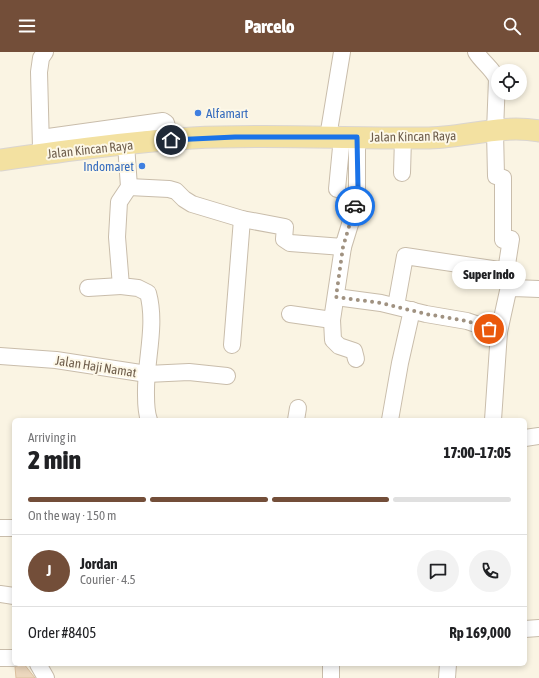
<!DOCTYPE html>
<meta charset="utf-8">
<style>
:root{--surface:#fff;--page:#f2f2f2;--text:#202124;--muted:#757577;--line:#e0e0e0;--accent:#734e39}
body{margin:0;font-family:"Asap Condensed",sans-serif;background:var(--page);color:var(--text);height:100vh;display:flex;flex-direction:column;font-size:15px;white-space:nowrap}
*{box-sizing:border-box;margin:0}
p{font-size:13px;color:var(--muted)}
.icon{flex:none;width:22px;height:22px;fill:none;stroke:currentColor;stroke-width:2;stroke-linecap:round;stroke-linejoin:round}
.map{position:relative;flex:1;overflow:hidden}
.drawer{position:absolute;left:12px;top:366px;width:515px;height:248px;display:flex;flex-direction:column;background:var(--surface);border-radius:6px;box-shadow:0 2px 6px #0003}
.drawer>*{flex:none}
.tools{position:absolute;left:491px;top:12px;display:grid;gap:8px}
.tools a{display:grid;place-items:center;width:36px;height:36px;border-radius:50%;background:var(--surface);box-shadow:0 2px 6px #0003;font-size:20px}
.pin{position:absolute;display:grid;place-items:center;width:34px;height:34px;color:#fff;margin:-17px;border:2px solid #fff;border-radius:50%;box-shadow:0 1px 4px #0007}
.courier{position:absolute;display:grid;place-items:center;width:40px;height:40px;margin:-20px;border:3px solid #1a73e8;border-radius:50%;background:#fff;color:#222;box-shadow:0 1px 5px #0007}
.bubble{position:absolute;height:28px;border-radius:14px;background:var(--surface);box-shadow:0 2px 6px #0003;font-size:13px;font-weight:800;line-height:28px;text-align:center}
.overview em{font-style:normal;font-weight:800}
.overview div{display:flex;flex-direction:column-reverse}
.overview{display:flex;align-items:center;justify-content:space-between;height:68px;padding:0 16px}
h1{font-size:26px;font-weight:800;line-height:30px}
.bar{display:grid;grid-template-columns:repeat(4,1fr);gap:6px 4px;align-content:center;height:48px;padding:0 16px}
.bar i{height:5px;border-radius:3px;background:var(--line)}
.bar .selected{background:var(--accent)}
.bar p{grid-column:span 4}
.line{display:flex;align-items:center;gap:10px;padding:0 16px;border-top:1px solid var(--line)}
.line div{flex:1}
.round{display:grid;place-items:center;flex:none;width:42px;height:42px;border-radius:21px;background:var(--page)}
header{display:flex;justify-content:space-between;align-items:center;height:52px;padding:0 16px;background:var(--accent);color:#fff;font-size:18px;font-weight:800}
.map>svg:first-child{display:block}
</style>
<header><svg class="icon" aria-label="menu" viewBox="0 0 24 24"><path d="M4 6h16M4 12h16M4 18h16"/></svg>Parcelo<svg class="icon" aria-label="search" viewBox="0 0 24 24"><circle cx="10" cy="10" r="6"/><path d="M15 15l6 6"/></svg></header>
<div class="map">
<svg width="539" height="626" viewBox="0 0 539 626">
<rect width="100%" height="100%" fill="#faf4e3"/>
<path fill="#ecd7bd" stroke="#ddc19f" d="M21,612h3l11,14h-19l-1,-11z"/>
<g fill="none" stroke-linecap="round" stroke-linejoin="round">
<defs>
<g id="minor">
<path d="M328,85l14,-85"/>
<path d="M41,86l122,-17 3,2 5,17"/>
<path d="M126,92l3,43 -10,15 -2,35 4,49 17,2 10,5c9,33 -3,68 -2,102 0,9 0,17 3,25"/>
<path d="M41,96l-2,-76 2,-14 4,-6"/>
<path d="M402,121l1,-35"/>
<path d="M129,135l40,2 7,2 8,8 8,5 50,15 43,8 -1,12 6,4 53,4 12,-39 2,-20v-51"/>
<path d="M337,137l5,-52"/>
<path d="M88,236l33,-2"/>
<path d="M336,245l45,6 45,11 41,7 32,11"/>
<path d="M396,254l9,-50 101,15 5,-32 -8,1v-62l-7,-2 -1,-45 2,-52c-4,-10 -15,-17 -21,-27"/>
<path d="M290,262l42,6 11,-73"/>
<path d="M332,268l1,20 6,6 15,5 2,8"/>
<path d="M232,293l10,-126"/>
<path d="M0,304l56,4 91,14 42,-2 38,4"/>
<path d="M296,368l2,-12"/>
<path d="M390,368l10,-57 12,-53"/>
<path d="M493,368l6,-88 9,-41 5,-3 26,1"/>
<path d="M525,386l14,-2"/>
<path d="M0,476h14"/>
<path d="M0,542l14,2"/>
<path d="M525,577l14,-1"/>
<path d="M0,606h14"/>
<path d="M38,612l8,14"/>
<path d="M331,626v-14"/>
<path d="M447,626l1,-14"/>
</g>
<path id="major" d="M0,108c64,-9 128,-18 192,-22 78,-4 155,1 233,0 38,0 76,-14 114,-7"/>
</defs>
<use href="#minor" stroke="#c9bdab" stroke-width="18"/>
<use href="#major" stroke="#dad5d0" stroke-width="23"/>
<use href="#minor" stroke="#fff" stroke-width="16"/>
<use href="#major" stroke="#f3e1a1" stroke-width="21"/>
</g>
<g fill="none" stroke-linecap="round" stroke-linejoin="round">
<path stroke="#a09281" stroke-width="4" stroke-dasharray="0 7.2" d="M355,154l-12,41 -7,50 45,6 45,11 41,7 22,8"/>
<path stroke="#1a73e8" stroke-width="5" d="M171,88l64,-3h122l1,51 -3,18"/>
</g>
<g fill="#3f7fe0" stroke="#fdf8e8" stroke-width="1.5">
<circle cx="198" cy="61" r="4"/>
<circle cx="142" cy="114" r="4"/>
</g>
<g text-anchor="middle" stroke-width="4" stroke-linejoin="round" paint-order="stroke">
<g font-size="13" fill="#366cbe" stroke="#fdf8e8" text-anchor="start">
<text x="206" y="66">Alfamart</text>
<text x="134" y="119" text-anchor="end">Indomaret</text>
</g>
<g font-size="13" fill="#6f5e4c" stroke="#fdf8e8">
<text transform="translate(413 84) rotate(-1)" y="5">Jalan Kincan Raya</text>
<text transform="translate(90 97) rotate(-6)" y="5">Jalan Kincan Raya</text>
<text transform="translate(96 314) rotate(9)" y="5">Jalan Haji Namat</text>
</g>
</g>
</svg>
<div class="tools">
<a><svg class="icon" aria-label="locate" viewBox="0 0 24 24"><circle cx="12" cy="12" r="6"/><path d="M12 2v4M12 18v4M2 12h4M18 12h4"/></svg></a>
</div>
<div class="pin" style="left:489px;top:277px;background:#ea580c"><svg class="icon" aria-label="bag" viewBox="0 0 24 24"><path d="M5 8h14l-1 12H6zM9 8a3 3 0 0 1 6 0"/></svg></div>
<div class="pin" style="left:171px;top:88px;background:#1f2937"><svg class="icon" aria-label="home" viewBox="0 0 24 24"><path d="M3 11l9-7 9 7M6 9v11h12V9"/></svg></div>
<div class="courier" style="left:355px;top:154px"><svg class="icon" aria-label="car" viewBox="0 0 24 24"><path d="M5 17H2v-5l4-1 3-4h7l3 4 3 1v5h-3M9 17h6M6 11h13"/><circle cx="7" cy="17" r="2"/><circle cx="17" cy="17" r="2"/></svg></div>
<div class="bubble" style="left:452px;top:209px;width:74px">Super Indo</div>
<section class="drawer">
<div class="overview"><div><h1>2 min</h1><p>Arriving in</p></div><em>17:00–17:05</em></div>
<div class="bar"><i class="selected"></i><i class="selected"></i><i class="selected"></i><i></i><p>On the way · 150 m</p></div>
<div class="line" style="height:72px"><b class="round" style="background:var(--accent);color:#fff">J</b><div><b>Jordan</b><p>Courier · 4.5</p></div><a class="round"><svg class="icon" aria-label="chat" viewBox="0 0 24 24"><path d="M4 5h16v11H9l-5 4z"/></svg></a><a class="round"><svg class="icon" aria-label="phone" viewBox="0 0 24 24"><path d="M5 4h4l2 5-3 2q2 4 5 5l2-3 5 2v4C11 20 4 13 5 4z"/></svg></a></div>
<div class="line" style="height:52px"><div>Order #8405</div><b>Rp 169,000</b></div>
</section>
</div>
